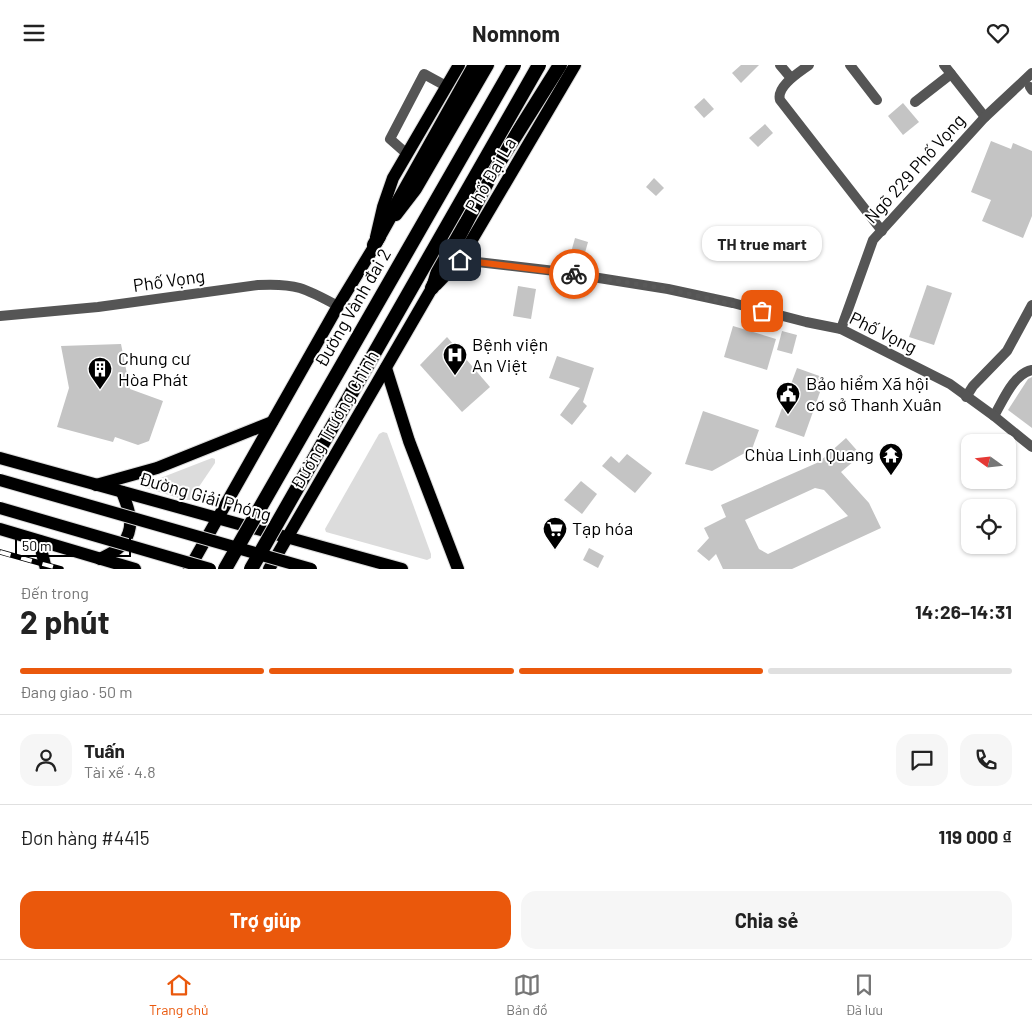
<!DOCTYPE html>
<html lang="vi">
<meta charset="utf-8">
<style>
:root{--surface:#fff;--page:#f6f6f6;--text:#222;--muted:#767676;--line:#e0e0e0;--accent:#ea580c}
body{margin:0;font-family:Barlow,sans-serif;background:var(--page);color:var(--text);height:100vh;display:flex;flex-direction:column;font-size:19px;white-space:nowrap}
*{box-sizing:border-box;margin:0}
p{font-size:16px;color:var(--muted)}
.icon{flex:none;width:28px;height:28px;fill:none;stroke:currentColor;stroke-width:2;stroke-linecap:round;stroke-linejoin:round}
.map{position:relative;height:504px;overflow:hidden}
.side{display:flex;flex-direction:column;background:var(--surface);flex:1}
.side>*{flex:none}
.needle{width:32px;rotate:285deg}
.controls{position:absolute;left:961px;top:369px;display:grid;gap:10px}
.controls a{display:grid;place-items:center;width:55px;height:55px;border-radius:10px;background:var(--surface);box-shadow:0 1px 4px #0004;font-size:25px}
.scale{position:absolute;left:15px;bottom:12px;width:116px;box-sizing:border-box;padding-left:5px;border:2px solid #000;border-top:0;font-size:14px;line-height:18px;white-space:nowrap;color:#000;-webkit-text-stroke:4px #fff;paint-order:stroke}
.pin{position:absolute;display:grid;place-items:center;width:42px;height:42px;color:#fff;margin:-21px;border-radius:10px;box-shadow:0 2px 8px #0006}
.courier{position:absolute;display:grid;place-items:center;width:50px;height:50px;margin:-25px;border:4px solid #ea580c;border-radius:50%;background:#fff;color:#222;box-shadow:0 1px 6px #0007}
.bubble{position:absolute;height:35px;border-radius:15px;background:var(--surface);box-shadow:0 1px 4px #0004;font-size:16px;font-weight:700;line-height:35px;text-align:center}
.summary em{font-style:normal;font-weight:700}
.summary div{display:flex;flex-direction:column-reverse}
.summary{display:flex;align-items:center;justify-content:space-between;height:85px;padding:0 20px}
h1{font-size:32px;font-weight:700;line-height:38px}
.bar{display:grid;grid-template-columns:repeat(4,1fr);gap:8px 5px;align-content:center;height:60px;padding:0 20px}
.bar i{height:6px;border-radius:4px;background:var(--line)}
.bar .selected{background:var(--accent)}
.bar p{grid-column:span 4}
.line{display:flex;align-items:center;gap:12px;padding:0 20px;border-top:1px solid var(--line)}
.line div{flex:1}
.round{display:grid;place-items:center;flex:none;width:52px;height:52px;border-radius:15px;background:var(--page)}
.action{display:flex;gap:10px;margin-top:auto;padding:10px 20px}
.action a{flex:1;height:58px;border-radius:15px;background:var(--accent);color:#fff;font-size:20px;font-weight:700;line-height:58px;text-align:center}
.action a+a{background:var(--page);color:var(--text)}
header{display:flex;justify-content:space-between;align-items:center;height:65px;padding:0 20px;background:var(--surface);font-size:22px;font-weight:700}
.tab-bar{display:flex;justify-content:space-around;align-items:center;height:70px;border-top:1px solid var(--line);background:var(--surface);font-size:14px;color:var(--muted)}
.tab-bar a{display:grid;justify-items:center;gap:2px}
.tab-bar .selected{color:var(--accent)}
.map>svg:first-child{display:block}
</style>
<header><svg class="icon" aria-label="menu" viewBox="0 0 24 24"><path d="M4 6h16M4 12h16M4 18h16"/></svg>Nomnom<svg class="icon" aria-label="heart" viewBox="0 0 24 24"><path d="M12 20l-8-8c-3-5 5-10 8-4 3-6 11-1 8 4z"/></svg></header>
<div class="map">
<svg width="1032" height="504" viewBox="0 0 1032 504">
<rect width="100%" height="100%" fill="#fff"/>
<g fill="#dcdcdc">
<path d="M383,367l4,1 44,121v4l-4,2 -101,-28 -1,-3 54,-95z"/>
<path d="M212,393l3,1v4l-25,37h-5l-42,-13 2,-3z"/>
</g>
<g fill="#c4c4c4" fill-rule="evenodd">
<path d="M741,0h18l-18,18 -9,-10z"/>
<path d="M704,33l10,11 -10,9 -10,-11z"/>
<path d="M903,38l16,19 -16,13 -15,-19z"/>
<path d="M765,59l8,9 -15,14 -9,-9z"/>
<path d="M991,76l20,8 2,-6 19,8v65l-9,22 -41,-17 9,-21 -20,-8z"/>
<path d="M654,113l10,10 -8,8 -10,-9z"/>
<path d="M575,173l13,4 -5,18 -13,-4z"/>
<path d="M927,220l25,8 -18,52 -25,-8z"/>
<path d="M518,221l18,3 -5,30 -18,-3z"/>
<path d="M733,261l43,13 -9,31 -43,-13z"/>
<path d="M782,266l15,4 -5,19 -15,-4z"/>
<path d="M447,272l43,50 -28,25 -42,-47z"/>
<path d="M121,279l9,45 33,12 -14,40 -11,4 -23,-8 -2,5 -56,-15 12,-39 -8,-42z"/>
<path d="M557,291l37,12 -11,34 4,4 -15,19 -12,-10 20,-27 -31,-10z"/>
<path d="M797,303l28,10 -21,59 -29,-10z"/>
<path d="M1032,312v51l-24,-18 20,-31z"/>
<path d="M703,346l56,19 -7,19 -40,22 -27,-7z"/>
<path d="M846,373l15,17 -20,17 28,31 12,25 -89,41h-69l-7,-15 -7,7 -12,-10 12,-13 -5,-10 22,-11 -5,-12 98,-43zM815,423l9,2 24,26 -80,38 -9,-5 -14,-29z"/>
<path d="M627,389l25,19 -17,20 -33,-27 9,-10 8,7z"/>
<path d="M581,416l16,13 -15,20 -18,-14z"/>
<path d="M589,483l15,8 -6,12 -15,-8z"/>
</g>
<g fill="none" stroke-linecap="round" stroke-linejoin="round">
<defs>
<g id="primary">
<path d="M396,150l20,-26 72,-124"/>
<path d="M376,172l7,-30 10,-29 66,-113"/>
<path d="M436,220l24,-25 115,-195"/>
<path d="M386,303l23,73 49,128"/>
<path d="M0,393l402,111"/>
<path d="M96,420l61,-17 115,-46"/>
<path d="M0,464l135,40"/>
<path d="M39,476l7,28"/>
<path d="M100,494c7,-4 19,-9 23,-15 13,-19 6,-34 -1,-52"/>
<path d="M189,504l149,-263 42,-69"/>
<path d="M269,504l163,-281 10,-35 13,-31"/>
</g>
<g id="trunk">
<path d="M374,180l101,-180"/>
<path d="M432,223l59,-113 69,-110"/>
</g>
</defs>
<use href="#primary" stroke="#dbdbdb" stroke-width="14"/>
<use href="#trunk" stroke="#dbdbdb" stroke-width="16"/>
<g stroke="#555" stroke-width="10">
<path d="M780,0l11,13"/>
<path d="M809,0c-9,7 -33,21 -29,35l102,131"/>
<path d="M850,0l27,35"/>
<path d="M944,0l41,52"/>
<path d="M1030,22l2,3"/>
<path d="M915,37l36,-28"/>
<path d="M407,89l-17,-15 34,-65 22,12"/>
<path d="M841,264l32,-89 112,-123 47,-44"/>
<path d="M966,332l7,-11 34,-35 25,-46"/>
<path d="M994,351c9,-15 19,-42 38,-46"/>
</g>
<g stroke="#555" stroke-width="10">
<path d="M460,195l95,11 113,18 65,14 73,19 35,7 109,55 44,32 38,31"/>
<path d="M0,251l98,-9 160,-22c38,-2 47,3 80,21"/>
</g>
<use href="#primary" stroke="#000" stroke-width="12"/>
<use href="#trunk" stroke="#000" stroke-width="14"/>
<defs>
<path id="rail" d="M0,487l61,17"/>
</defs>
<use href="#rail" stroke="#000" stroke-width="5.5"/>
<use href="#rail" stroke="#fff" stroke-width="4" stroke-dasharray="11" stroke-linecap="butt"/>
<defs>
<g id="primary-bridge">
<path d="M0,415l311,89"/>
<path d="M0,443l210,61"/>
</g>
<g id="trunk-bridge">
<path d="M225,504l289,-504"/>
<path d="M251,504l288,-504"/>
</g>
</defs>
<use href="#primary-bridge" stroke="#dbdbdb" stroke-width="14" stroke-linecap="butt"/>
<use href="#trunk-bridge" stroke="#dbdbdb" stroke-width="16" stroke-linecap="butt"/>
<use href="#primary-bridge" stroke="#000" stroke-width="12"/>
<use href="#trunk-bridge" stroke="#000" stroke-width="14"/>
</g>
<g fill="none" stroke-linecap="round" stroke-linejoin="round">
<path stroke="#595959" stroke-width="5" stroke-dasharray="0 9" d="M574,209l94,15 94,22"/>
<path stroke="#ea580c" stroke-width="6" d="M460,195l114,14"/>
</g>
<defs>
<symbol id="hospital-pin" viewBox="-11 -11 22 30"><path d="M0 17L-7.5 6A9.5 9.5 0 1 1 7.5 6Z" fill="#000" stroke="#fff"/><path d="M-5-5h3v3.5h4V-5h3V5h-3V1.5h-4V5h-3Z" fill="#fff"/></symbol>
<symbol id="building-pin" viewBox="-11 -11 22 30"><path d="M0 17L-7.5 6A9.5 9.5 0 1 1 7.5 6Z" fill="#000" stroke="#fff"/><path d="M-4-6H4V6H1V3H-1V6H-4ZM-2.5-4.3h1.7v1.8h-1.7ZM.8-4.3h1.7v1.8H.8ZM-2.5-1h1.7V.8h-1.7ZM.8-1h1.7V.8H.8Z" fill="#fff"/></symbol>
<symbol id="civic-pin" viewBox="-11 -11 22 30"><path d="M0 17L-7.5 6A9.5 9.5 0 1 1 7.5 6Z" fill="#000" stroke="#fff"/><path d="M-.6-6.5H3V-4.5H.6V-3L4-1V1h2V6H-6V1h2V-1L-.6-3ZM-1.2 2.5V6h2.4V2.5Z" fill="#fff"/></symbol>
<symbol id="temple-pin" viewBox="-11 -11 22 30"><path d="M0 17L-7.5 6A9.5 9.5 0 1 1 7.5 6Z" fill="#000" stroke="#fff"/><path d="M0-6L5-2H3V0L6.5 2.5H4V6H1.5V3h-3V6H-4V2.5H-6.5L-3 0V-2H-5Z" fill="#fff"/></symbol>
<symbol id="supermarket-pin" viewBox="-11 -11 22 30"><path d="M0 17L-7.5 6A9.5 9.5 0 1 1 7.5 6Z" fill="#000" stroke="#fff"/><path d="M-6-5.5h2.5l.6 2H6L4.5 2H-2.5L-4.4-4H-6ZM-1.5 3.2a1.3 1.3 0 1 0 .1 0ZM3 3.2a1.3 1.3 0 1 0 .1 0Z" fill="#fff"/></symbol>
</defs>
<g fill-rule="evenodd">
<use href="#hospital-pin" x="441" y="276" width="28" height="38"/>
<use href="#building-pin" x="86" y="290" width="28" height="38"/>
<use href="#civic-pin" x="774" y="315" width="28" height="38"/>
<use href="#temple-pin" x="877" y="376" width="28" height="38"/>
<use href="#supermarket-pin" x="541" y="450" width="28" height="38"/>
</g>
<g text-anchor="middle" stroke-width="4" stroke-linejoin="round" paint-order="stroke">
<g font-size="18" fill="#000" stroke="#fff">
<text transform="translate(915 104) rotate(-48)" y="6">Ngõ 229 Phố Vọng</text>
<text transform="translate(491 110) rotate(-60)" y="6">Phố Đại La</text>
<text transform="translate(169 216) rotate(-8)" y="6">Phố Vọng</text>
<text transform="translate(353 243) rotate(-60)" y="6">Đường Vành đai 2</text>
<text transform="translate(883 268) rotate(26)" y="6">Phố Vọng</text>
<text transform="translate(335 355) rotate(-60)" y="6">Đường Trường Chinh</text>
<text transform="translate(205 432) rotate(16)" y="6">Đường Giải Phóng</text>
</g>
<g font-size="18" fill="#000" stroke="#fff" text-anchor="start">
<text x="472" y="286">Bệnh viện<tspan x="472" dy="21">An Việt</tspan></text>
<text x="118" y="300">Chung cư<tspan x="118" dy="21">Hòa Phát</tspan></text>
<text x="806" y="325">Bảo hiểm Xã hội<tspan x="806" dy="21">cơ sở Thanh Xuân</tspan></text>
<text x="874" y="396" text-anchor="end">Chùa Linh Quang</text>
<text x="572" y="470">Tạp hóa</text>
</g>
</g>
</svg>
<div class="controls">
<a><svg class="needle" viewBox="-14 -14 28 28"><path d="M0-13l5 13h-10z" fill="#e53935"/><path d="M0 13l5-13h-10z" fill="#767676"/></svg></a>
<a><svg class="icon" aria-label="locate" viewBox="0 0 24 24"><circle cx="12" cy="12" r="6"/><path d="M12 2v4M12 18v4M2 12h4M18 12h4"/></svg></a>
</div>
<div class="scale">50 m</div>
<div class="pin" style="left:762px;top:246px;background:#ea580c"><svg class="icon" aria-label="bag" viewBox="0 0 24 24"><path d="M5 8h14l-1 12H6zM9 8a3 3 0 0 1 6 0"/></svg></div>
<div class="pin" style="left:460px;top:195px;background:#1f2937"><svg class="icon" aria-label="home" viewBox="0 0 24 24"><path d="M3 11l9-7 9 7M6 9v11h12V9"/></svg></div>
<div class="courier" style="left:574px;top:209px"><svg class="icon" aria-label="bike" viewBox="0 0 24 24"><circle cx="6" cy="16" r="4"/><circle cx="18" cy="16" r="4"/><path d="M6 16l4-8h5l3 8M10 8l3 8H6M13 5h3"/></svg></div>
<div class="bubble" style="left:702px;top:161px;width:120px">TH true mart</div>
</div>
<section class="side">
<div class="summary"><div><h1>2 phút</h1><p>Đến trong</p></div><em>14:26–14:31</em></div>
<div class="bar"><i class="selected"></i><i class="selected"></i><i class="selected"></i><i></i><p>Đang giao · 50 m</p></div>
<div class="line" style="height:90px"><a class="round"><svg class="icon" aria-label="person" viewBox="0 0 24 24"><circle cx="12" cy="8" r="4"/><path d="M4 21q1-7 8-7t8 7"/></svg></a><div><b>Tuấn</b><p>Tài xế · 4.8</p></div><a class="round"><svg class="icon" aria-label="chat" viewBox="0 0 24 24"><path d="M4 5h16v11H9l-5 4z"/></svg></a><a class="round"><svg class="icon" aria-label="phone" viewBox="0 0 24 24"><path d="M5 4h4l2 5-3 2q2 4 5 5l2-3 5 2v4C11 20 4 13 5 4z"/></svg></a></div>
<div class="line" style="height:65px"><div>Đơn hàng #4415</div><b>119 000 ₫</b></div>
<div class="action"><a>Trợ giúp</a><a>Chia sẻ</a></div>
</section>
<nav class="tab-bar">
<a class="selected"><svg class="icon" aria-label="home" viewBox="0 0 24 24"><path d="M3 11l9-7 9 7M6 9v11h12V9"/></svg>Trang chủ</a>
<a><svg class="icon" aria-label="map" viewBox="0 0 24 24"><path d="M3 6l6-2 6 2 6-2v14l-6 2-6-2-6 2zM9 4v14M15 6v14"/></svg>Bản đồ</a>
<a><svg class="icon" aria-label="saved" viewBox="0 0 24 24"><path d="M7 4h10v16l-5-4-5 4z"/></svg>Đã lưu</a>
</nav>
